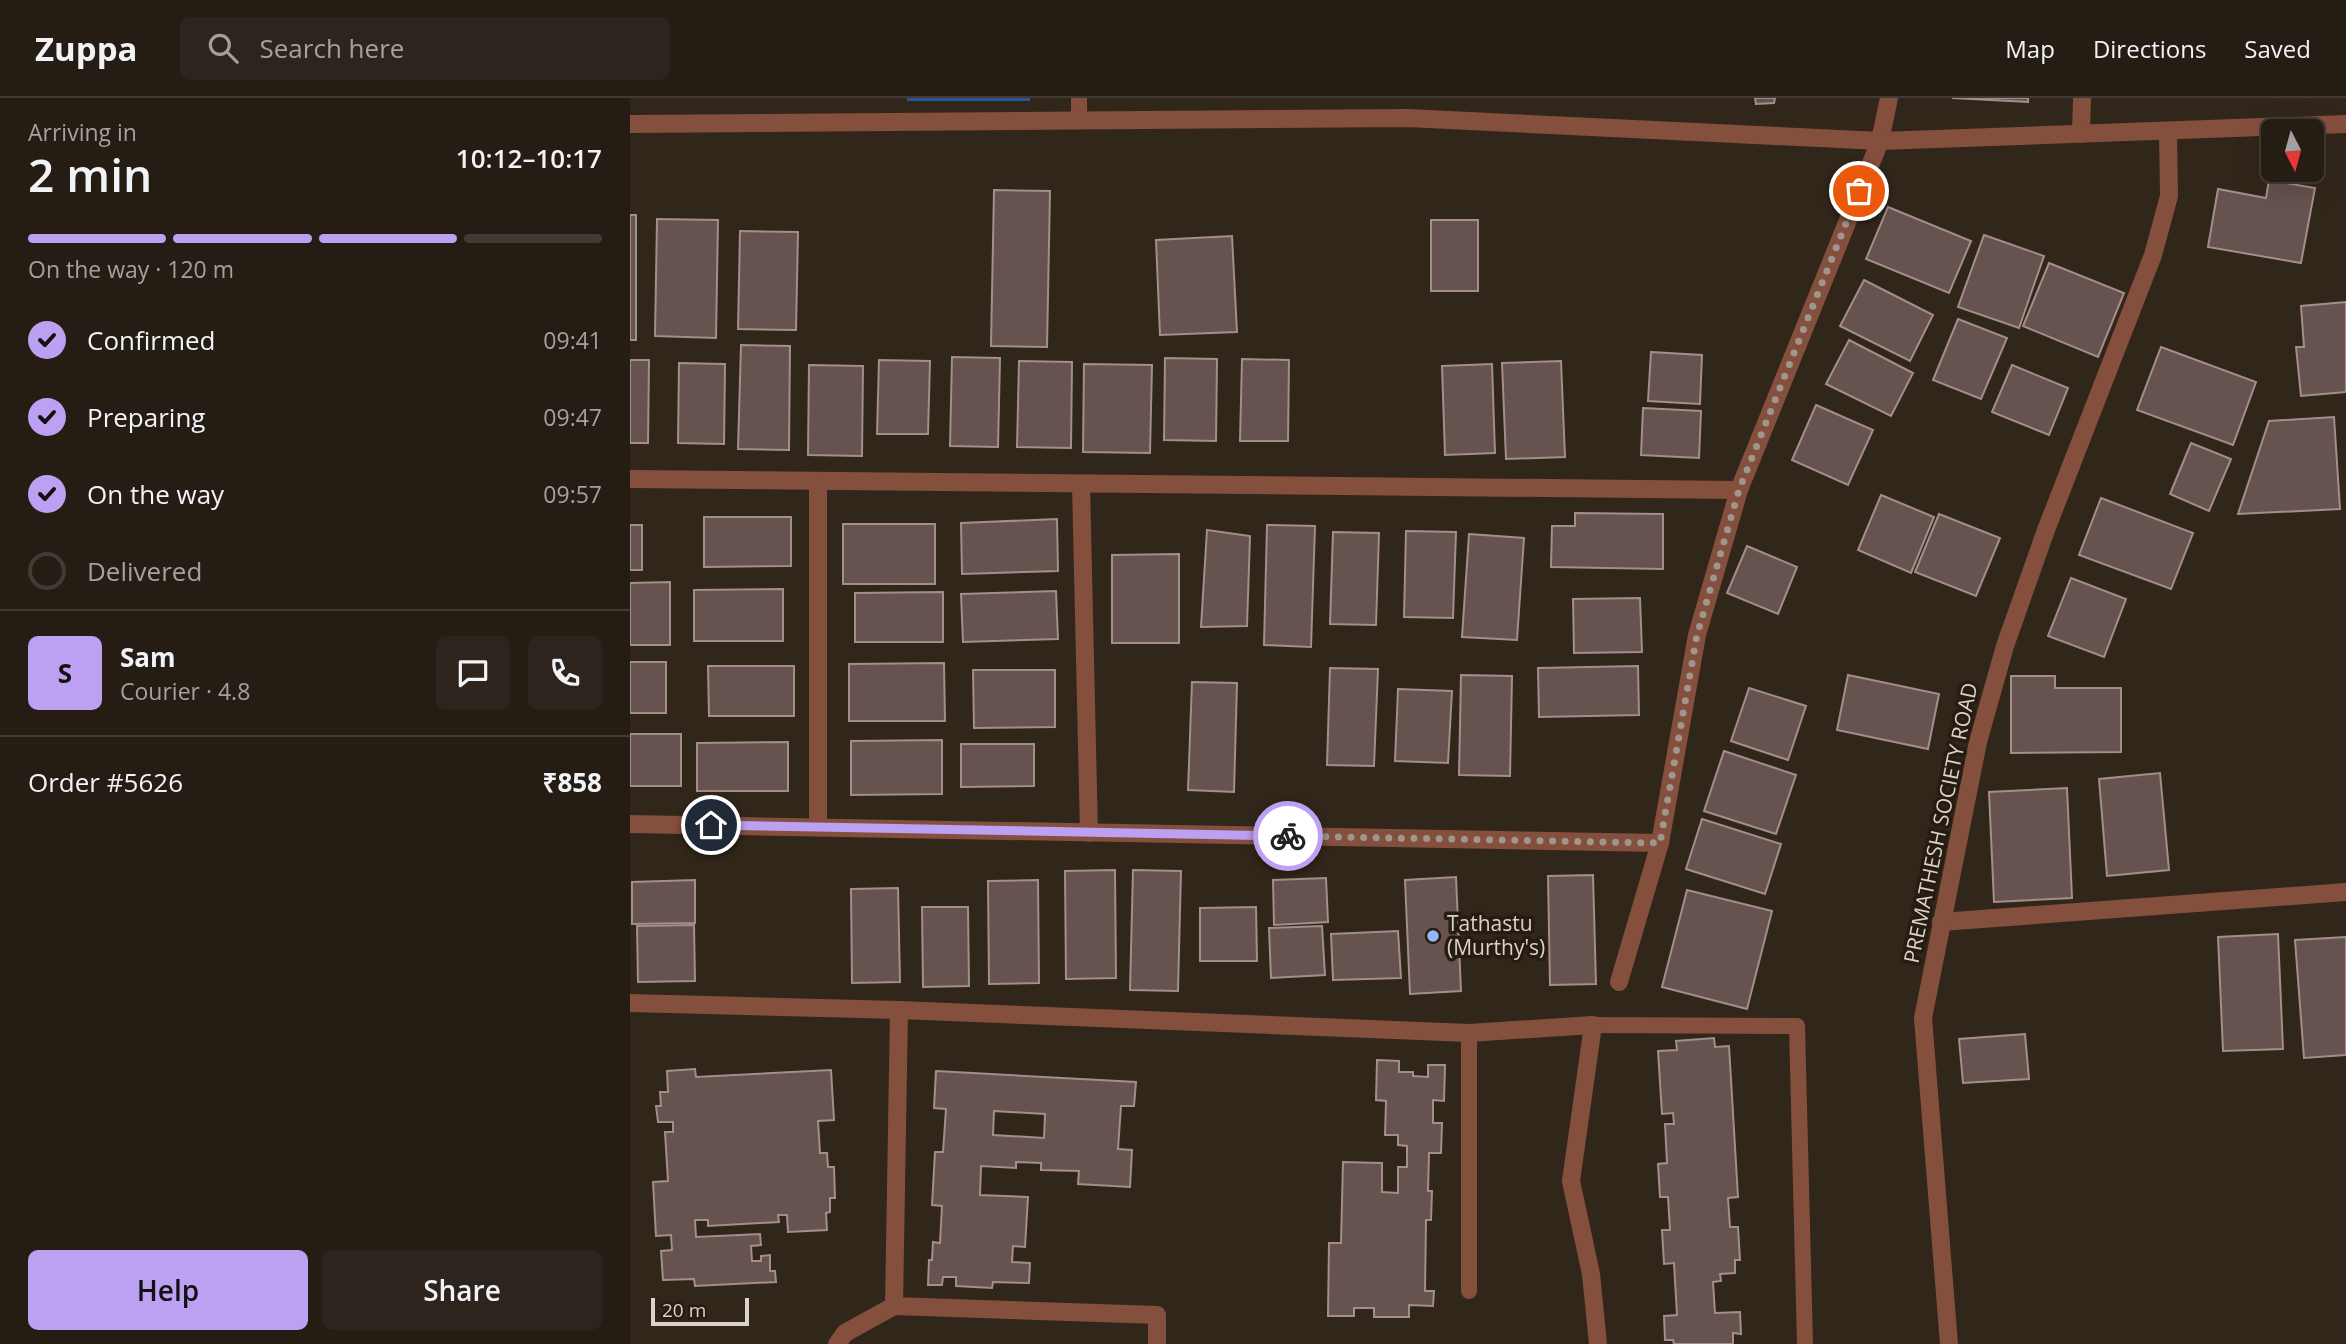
<!DOCTYPE html>
<meta charset="utf-8">
<style>
:root{--surface:#251c14;--page:#2d251d;--text:#f1f3f6;--muted:#a3a1a0;--line:#423a34;--accent:#bca0f2}
body{margin:0;font-family:"Open Sans",sans-serif;background:var(--page);color:var(--text);height:100vh;display:flex;flex-direction:column;font-size:26px;white-space:nowrap}
*{box-sizing:border-box;margin:0}
p{font-size:23px;color:var(--muted)}
.icon{flex:none;width:38px;height:38px;fill:none;stroke:currentColor;stroke-width:2;stroke-linecap:round;stroke-linejoin:round}
.map{position:relative;flex:1;overflow:hidden}
.sheet{display:flex;flex-direction:column;background:var(--surface);width:630px}
.sheet>*{flex:none}
.needle{width:46px;rotate:174deg}
.controls{position:absolute;left:1631px;top:21px;display:grid;gap:14px}
.controls a{display:grid;place-items:center;width:63px;height:63px;border-radius:10px;background:var(--surface);box-shadow:0 7px 28px #0002,0 0 0 2px var(--line);font-size:35px}
.scale{position:absolute;left:21px;bottom:18px;width:98px;box-sizing:border-box;padding-left:7px;border:4px solid #dad2cb;border-top:0;font-size:19px;line-height:24px;white-space:nowrap;color:#dad2cb;-webkit-text-stroke:5px #271c11;paint-order:stroke}
.pin{position:absolute;display:grid;place-items:center;width:60px;height:60px;color:#fff;margin:-30px;border:4px solid #fff;border-radius:50%;box-shadow:0 2px 7px #0007}
.courier{position:absolute;display:grid;place-items:center;width:70px;height:70px;margin:-35px;border:5px solid #bca0f2;border-radius:50%;background:#fff;color:#222;box-shadow:0 2px 9px #0007}
.summary em{font-style:normal;font-weight:600}
.summary div{display:flex;flex-direction:column-reverse}
.summary{display:flex;align-items:center;justify-content:space-between;height:119px;padding:0 28px}
h1{font-size:46px;font-weight:600;line-height:52px}
.bar{display:grid;grid-template-columns:repeat(4,1fr);gap:10px 7px;align-content:center;height:84px;padding:0 28px}
.bar i{height:9px;border-radius:5px;background:var(--line)}
.bar .on{background:var(--accent)}
.bar p{grid-column:span 4}
.line{display:flex;align-items:center;gap:18px;padding:0 28px;border-top:2px solid var(--line)}
.line div{flex:1}
.round{display:grid;place-items:center;flex:none;width:74px;height:74px;border-radius:10px;background:var(--page)}
ol{padding:0 28px;list-style:none}
li{display:flex;align-items:center;gap:21px;height:77px}
li p{margin-inline-start:auto}
li .icon{padding:7px;border-radius:50%;background:var(--accent);color:#111;stroke-width:4}
li:last-child{color:var(--muted)}
li i{width:38px;height:38px;border:4px solid var(--line);border-radius:50%}
.cta{display:flex;gap:14px;margin-top:auto;padding:14px 28px}
.cta a{flex:1;height:80px;border-radius:10px;background:var(--accent);color:#111;font-size:28px;font-weight:600;line-height:80px;text-align:center}
.cta a+a{background:var(--page);color:var(--text)}
header{display:flex;align-items:center;gap:42px;box-sizing:border-box;height:98px;padding:0 35px;background:var(--surface);border-bottom:2px solid var(--line)}
header strong{font-size:33px}
nav{display:flex;gap:38px;margin-inline-start:auto;font-size:24px}
.search{width:490px;height:63px;background:var(--page);display:flex;align-items:center;gap:18px;box-sizing:border-box;padding:0 24px;border-radius:10px;color:var(--muted);font-size:26px}
main{display:flex;flex:1;min-height:0}
.map>svg:first-child{display:block}
</style>
<header>
<strong>Zuppa</strong>
<div class="search"><svg class="icon" aria-label="search" viewBox="0 0 24 24"><circle cx="10" cy="10" r="6"/><path d="M15 15l6 6"/></svg>Search here</div>
<nav><a>Map</a><a>Directions</a><a>Saved</a></nav>
</header>
<main>
<section class="sheet">
<div class="summary"><div><h1>2 min</h1><p>Arriving in</p></div><em>10:12–10:17</em></div>
<div class="bar"><i class="on"></i><i class="on"></i><i class="on"></i><i></i><p>On the way · 120 m</p></div>
<ol>
<li><svg class="icon" aria-label="check" viewBox="0 0 24 24"><path d="M5 12l5 5 9-10"/></svg>Confirmed<p>09:41</p></li>
<li><svg class="icon" aria-label="check" viewBox="0 0 24 24"><path d="M5 12l5 5 9-10"/></svg>Preparing<p>09:47</p></li>
<li><svg class="icon" aria-label="check" viewBox="0 0 24 24"><path d="M5 12l5 5 9-10"/></svg>On the way<p>09:57</p></li>
<li><i></i>Delivered</li>
</ol>
<div class="line" style="height:126px"><b class="round" style="background:var(--accent);color:#111">S</b><div><b>Sam</b><p>Courier · 4.8</p></div><a class="round"><svg class="icon" aria-label="chat" viewBox="0 0 24 24"><path d="M4 5h16v11H9l-5 4z"/></svg></a><a class="round"><svg class="icon" aria-label="phone" viewBox="0 0 24 24"><path d="M5 4h4l2 5-3 2q2 4 5 5l2-3 5 2v4C11 20 4 13 5 4z"/></svg></a></div>
<div class="line" style="height:91px"><div>Order #5626</div><b>₹858</b></div>
<div class="cta"><a>Help</a><a>Share</a></div>
</section>
<div class="map">
<svg width="1716" height="1246" viewBox="0 0 1716 1246">
<rect width="100%" height="100%" fill="#31261a"/>
<rect fill="#255794" x="277" y="0" width="123" height="3"/>
<g fill="#66524f" stroke="#a38e8a" stroke-width="2" fill-rule="evenodd">
<path d="M1125,0h20l-1,5 -18,1z"/>
<path d="M1322,0h76v4z"/>
<path d="M1639,82l46,8 -14,75 -93,-16 10,-58 48,9z"/>
<path d="M364,92l56,1 -3,156 -56,-1z"/>
<path d="M1258,109l83,34 -22,52 -83,-34z"/>
<rect x="0" y="117" width="6" height="125"/>
<path d="M27,121l61,1 -2,118 -61,-2z"/>
<rect x="801" y="122" width="47" height="71"/>
<path d="M110,133l58,1 -2,98 -58,-1z"/>
<path d="M1354,137l60,21 -25,72 -61,-21z"/>
<path d="M602,138l5,96 -77,3 -4,-95z"/>
<path d="M1419,165l75,30 -26,64 -75,-31z"/>
<path d="M1234,182l69,35 -23,46 -70,-35z"/>
<path d="M1716,204v90l-45,4 -5,-49h8l-3,-41z"/>
<path d="M1328,221l49,19 -26,61 -48,-19z"/>
<path d="M1219,242l64,33 -22,43 -65,-32z"/>
<path d="M111,247l49,1 -1,104 -51,-1z"/>
<path d="M1531,249l95,35 -23,63 -96,-35z"/>
<path d="M1021,254l51,3 -2,49 -52,-3z"/>
<path d="M322,259l48,1 -2,89 -48,-1z"/>
<path d="M535,260l52,1 -1,82 -52,-1z"/>
<path d="M612,261l47,1 -1,81h-48z"/>
<path d="M0,262h19l-1,83h-18z"/>
<path d="M249,262l51,1 -2,73h-51z"/>
<path d="M389,263l53,1 -1,86 -54,-1z"/>
<path d="M931,263l4,96 -59,2 -4,-96z"/>
<path d="M49,265l46,1 -1,80 -46,-1z"/>
<path d="M454,266l68,1 -2,88 -67,-1z"/>
<path d="M862,266l3,89 -50,2 -3,-89z"/>
<path d="M179,267l54,1 -1,90 -54,-1z"/>
<path d="M1382,267l56,23 -19,47 -57,-23z"/>
<path d="M1186,307l57,25 -25,55 -56,-25z"/>
<path d="M1013,310l58,3 -2,47 -58,-3z"/>
<path d="M1704,319l6,92 -102,5 31,-93z"/>
<path d="M1561,345l40,16 -22,52 -39,-17z"/>
<path d="M1251,397l53,22 -23,56 -53,-23z"/>
<path d="M1471,400l92,35 -22,56 -92,-34z"/>
<path d="M945,415l88,1v55l-112,-2 1,-41h23z"/>
<path d="M1309,416l61,24 -24,58 -61,-24z"/>
<path d="M74,419h87v49l-87,1z"/>
<path d="M427,421l1,52 -96,3 -1,-51z"/>
<rect x="213" y="426" width="92" height="60"/>
<rect x="0" y="427" width="12" height="45"/>
<path d="M637,427l48,1 -4,121 -47,-2z"/>
<path d="M577,432l43,6 -3,90 -46,1z"/>
<path d="M776,433l50,1 -3,86 -49,-1z"/>
<path d="M703,434l46,1 -3,92 -46,-1z"/>
<path d="M839,436l55,4 -7,102 -55,-3z"/>
<path d="M1117,448l50,21 -19,47 -51,-21z"/>
<path d="M549,456v89h-67v-88z"/>
<path d="M1441,480l55,21 -22,58 -56,-21z"/>
<path d="M40,484v63h-40v-62z"/>
<path d="M153,491v52h-89v-51z"/>
<path d="M426,493l2,48 -95,3 -2,-48z"/>
<path d="M313,494v50h-88v-49z"/>
<path d="M1010,500l2,54 -68,1 -1,-54z"/>
<rect x="0" y="564" width="36" height="51"/>
<path d="M314,565l1,58h-96v-57z"/>
<path d="M78,568h86v50h-85z"/>
<path d="M1008,568l1,49 -100,2 -1,-49z"/>
<path d="M700,570l48,1 -4,97 -47,-1z"/>
<path d="M343,572h82v57l-81,1z"/>
<path d="M831,577l51,1 -2,100 -51,-1z"/>
<path d="M1218,577l91,19 -11,55 -91,-19z"/>
<path d="M1381,578h44v12h66v64l-110,1z"/>
<path d="M562,584l45,1 -3,109 -46,-2z"/>
<path d="M1119,590l57,18 -18,54 -57,-19z"/>
<path d="M768,591l54,2 -4,72 -53,-2z"/>
<rect x="0" y="636" width="51" height="52"/>
<path d="M312,642v54l-91,1v-54z"/>
<path d="M158,644v49h-91v-48z"/>
<path d="M331,646h73v42l-73,1z"/>
<path d="M1094,653l72,24 -20,59 -72,-23z"/>
<path d="M1530,675l9,97 -62,6 -8,-97z"/>
<path d="M1437,690l5,110 -78,4 -5,-110z"/>
<path d="M1072,721l79,25 -16,50 -79,-25z"/>
<path d="M485,772l1,108 -50,1 -1,-108z"/>
<path d="M503,772l48,1 -3,120 -48,-1z"/>
<path d="M963,777l3,109 -46,1 -2,-109z"/>
<path d="M826,779l5,114 -51,3 -5,-114z"/>
<path d="M696,780l2,44 -54,3 -1,-45z"/>
<path d="M65,782v43l-63,1v-42z"/>
<path d="M408,782l1,103 -50,1 -1,-103z"/>
<path d="M268,790l2,94 -48,1 -1,-94z"/>
<path d="M1057,792l85,21 -25,98 -85,-22z"/>
<path d="M292,809h46l1,79 -46,1z"/>
<path d="M626,809l1,54h-57v-53z"/>
<path d="M64,827l1,56 -57,1 -1,-56z"/>
<path d="M692,828l3,49 -54,3 -2,-50z"/>
<path d="M768,833l3,47 -68,2 -2,-46z"/>
<path d="M1648,836l5,115 -60,2 -5,-114z"/>
<path d="M1716,839v118l-42,3 -9,-118z"/>
<path d="M1395,936l4,45 -66,4 -4,-44z"/>
<path d="M1084,940l1,9 14,-1 9,151 -10,1 2,29h8l2,33h-5v13l-15,1 1,7 -8,1 2,31 25,-1 1,22 -8,-1v11h-59l-1,-4h-8l-1,-24 13,-1 -3,-52 -10,1 -2,-34h8l-2,-33h-8l-2,-33 9,-1 -2,-39h9l-1,-11 -11,1 -4,-63 19,-1 -1,-9z"/>
<path d="M747,962l22,1v11h14v4l15,1v-12h17l-1,36 -11,-1v23h9l-1,30h-12l-1,38h4l-1,29h-5l-1,71h9l-1,15 -24,-1v12h-35v-9h-20v8h-26l1,-73h12l2,-81 39,1v29l16,1v-26h9v-21l-9,-1v-10h-13l1,-34 -10,-1z"/>
<path d="M65,971l1,8 135,-7 3,50 -16,1 2,32h7l1,14h6l1,31h-5v14l-4,1 1,17 -39,2 -1,-17h-9l1,7 -71,4v-6h-13l1,17 64,-3 1,11 -10,1 1,15h9v-5l9,-1v16h5l1,11 -81,4 -1,-7 -31,1 -2,-29 11,-1 -1,-15 -15,1 -3,-54 15,-1 -3,-49h8v-10h-15l-2,-16h5l-1,-14h8l-1,-21z"/>
<path d="M306,973l200,11 -2,24h-13l-3,43 14,1 -2,37 -52,-3 1,-13 -38,-1v-7l-25,-1v6l-35,-2 -1,29 48,2 -3,50 -12,-1 -1,16 18,1 -1,20 -36,-1 -1,6 -36,-2v-9h-13l-1,8h-14l1,-25h3l1,-18 7,1 2,-37 -10,-1 3,-53h8l3,-43 -12,-1zM364,1013l51,3 -1,24 -51,-3z"/>
</g>
<g fill="none" stroke-linecap="round" stroke-linejoin="round">
<g stroke="#854f3e" stroke-width="16">
<path d="M449,0v23"/>
<path d="M963,927l204,1 8,318"/>
<path d="M839,1193v-258"/>
</g>
<g stroke="#854f3e" stroke-width="18">
<path d="M1451,36l1,-36"/>
<path d="M0,381l1109,11"/>
<path d="M188,383v346"/>
<path d="M451,386l8,349"/>
<path d="M0,726l1030,19"/>
<path d="M1311,824l405,-30"/>
<path d="M989,884l41,-139 37,-208 42,-145 141,-349 9,-43"/>
<path d="M0,905l269,7 570,23 124,-8 -22,156 20,93 7,70"/>
<path d="M269,912l-5,296 263,9v29"/>
<path d="M207,1246l8,-11 49,-27"/>
<path d="M1319,1246l-26,-326 55,-276 27,-96 41,-116 107,-275 16,-59 -1,-65"/>
</g>
<path stroke="#854f3e" stroke-width="18" d="M0,26l778,-6 472,23 466,-17"/>
</g>
<g fill="none" stroke-linecap="round" stroke-linejoin="round">
<path stroke="#9f968d" stroke-width="7" stroke-dasharray="0 12.6" d="M658,738l372,7 37,-208 42,-145 120,-299"/>
<path stroke="#bca0f2" stroke-width="9" d="M81,727l577,11"/>
</g>
<circle fill="#8fb8fd" stroke="#271c11" stroke-width="2.5" cx="803" cy="838" r="7"/>
<g text-anchor="middle" stroke-width="7" stroke-linejoin="round" paint-order="stroke">
<g font-size="21" fill="#dad2cb" stroke="#271c11">
<text transform="translate(1311 725) rotate(-78)" y="7">PREMATHESH SOCIETY ROAD</text>
</g>
<g font-size="21" fill="#dad2cb" stroke="#271c11" text-anchor="start">
<text x="817" y="833">Tathastu<tspan x="817" dy="24">(Murthy's)</tspan></text>
</g>
</g>
</svg>
<div class="controls">
<a><svg class="needle" viewBox="-14 -14 28 28"><path d="M0-13l5 13h-10z" fill="#e53935"/><path d="M0 13l5-13h-10z" fill="#a3a1a0"/></svg></a>
</div>
<div class="scale">20 m</div>
<div class="pin" style="left:1229px;top:93px;background:#ea580c"><svg class="icon" aria-label="bag" viewBox="0 0 24 24"><path d="M5 8h14l-1 12H6zM9 8a3 3 0 0 1 6 0"/></svg></div>
<div class="pin" style="left:81px;top:727px;background:#1f2937"><svg class="icon" aria-label="home" viewBox="0 0 24 24"><path d="M3 11l9-7 9 7M6 9v11h12V9"/></svg></div>
<div class="courier" style="left:658px;top:738px"><svg class="icon" aria-label="bike" viewBox="0 0 24 24"><circle cx="6" cy="16" r="4"/><circle cx="18" cy="16" r="4"/><path d="M6 16l4-8h5l3 8M10 8l3 8H6M13 5h3"/></svg></div>
</div>
</main>
